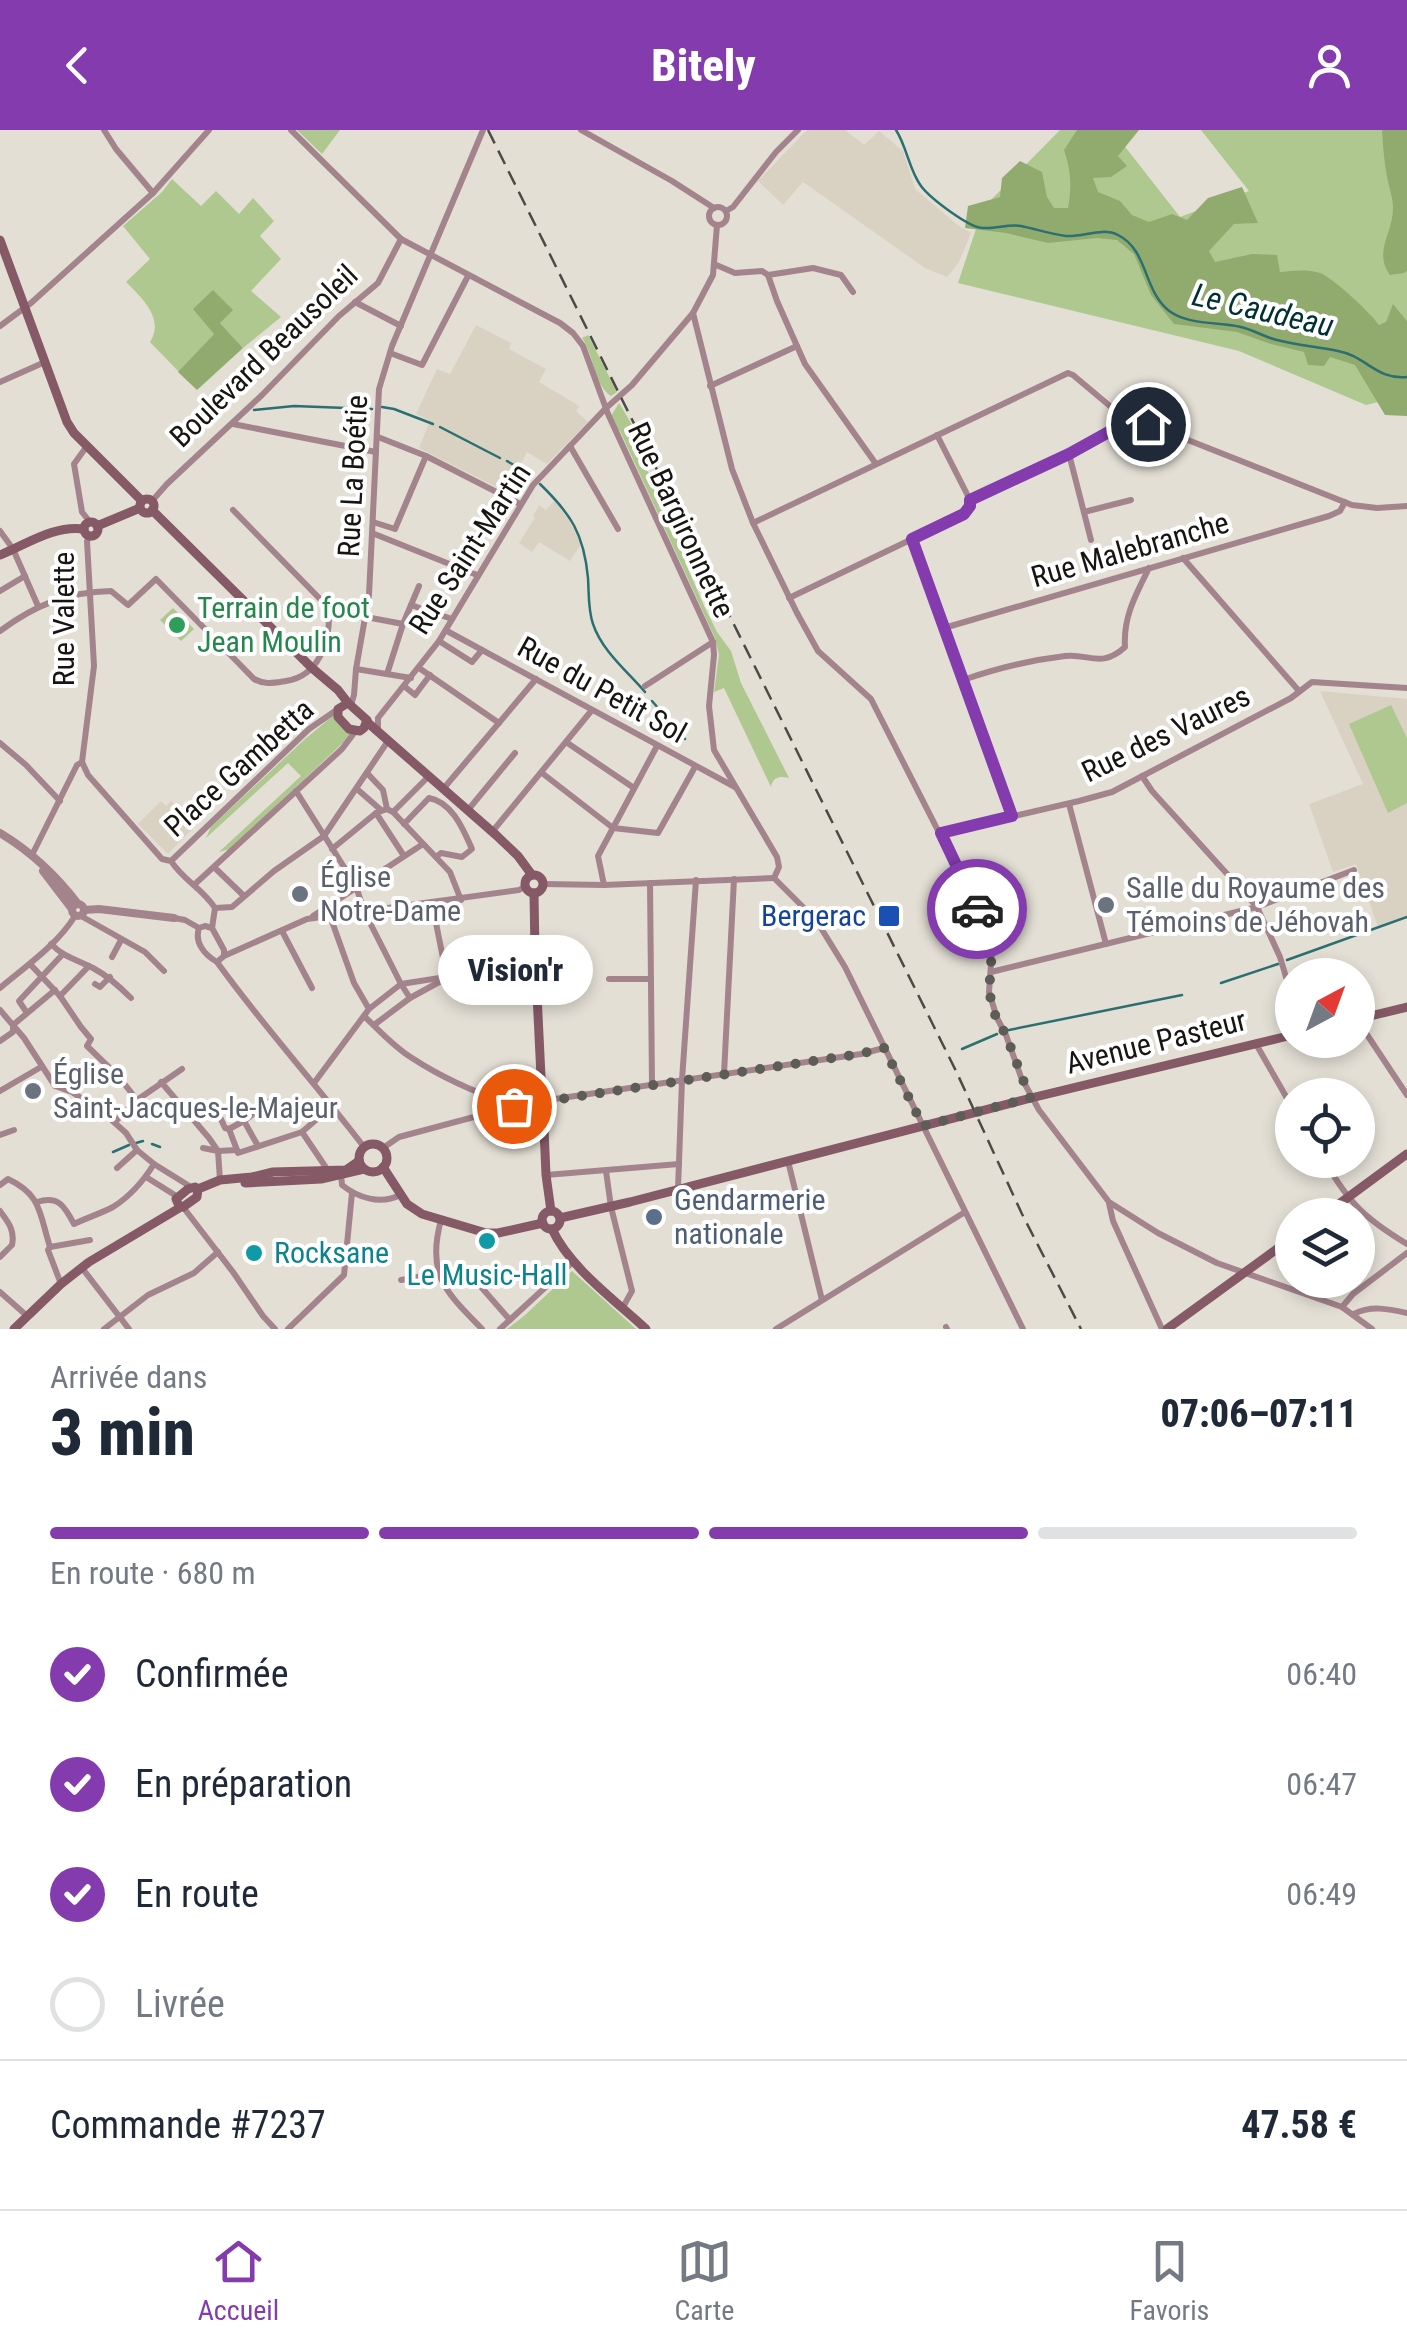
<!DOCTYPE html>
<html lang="fr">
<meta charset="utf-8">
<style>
:root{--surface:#fff;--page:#f6f6f7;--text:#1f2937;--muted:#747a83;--line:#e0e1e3;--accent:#833bae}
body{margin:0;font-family:"Roboto Condensed",sans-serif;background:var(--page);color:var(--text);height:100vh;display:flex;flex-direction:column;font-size:38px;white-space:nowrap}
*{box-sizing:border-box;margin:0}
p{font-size:32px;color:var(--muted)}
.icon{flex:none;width:55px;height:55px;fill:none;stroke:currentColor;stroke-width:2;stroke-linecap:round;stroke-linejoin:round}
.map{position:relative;height:1199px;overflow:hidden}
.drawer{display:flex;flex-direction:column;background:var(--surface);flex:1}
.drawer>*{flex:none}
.needle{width:65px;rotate:41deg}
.controls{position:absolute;left:1275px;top:828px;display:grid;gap:20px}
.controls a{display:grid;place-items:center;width:100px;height:100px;border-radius:50%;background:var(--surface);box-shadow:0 5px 15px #0003;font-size:50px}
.pin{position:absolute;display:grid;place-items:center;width:85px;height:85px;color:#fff;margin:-42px;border:5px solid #fff;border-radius:50%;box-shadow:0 2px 10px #0007}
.courier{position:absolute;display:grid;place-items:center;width:100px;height:100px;margin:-50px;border:8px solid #833bae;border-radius:50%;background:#fff;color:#222;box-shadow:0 2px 12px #0007}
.bubble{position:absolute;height:70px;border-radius:35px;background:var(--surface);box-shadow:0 5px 15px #0003;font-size:32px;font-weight:800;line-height:70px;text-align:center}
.headline em{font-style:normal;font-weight:800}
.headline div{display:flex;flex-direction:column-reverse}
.headline{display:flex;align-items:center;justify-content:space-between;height:170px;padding:0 50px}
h1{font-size:65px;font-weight:800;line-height:75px}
.bar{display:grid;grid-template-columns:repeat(4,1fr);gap:15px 10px;align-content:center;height:120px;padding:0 50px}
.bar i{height:12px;border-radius:8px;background:var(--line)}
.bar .active{background:var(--accent)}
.bar p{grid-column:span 4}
.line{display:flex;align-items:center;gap:25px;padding:0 50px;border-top:2px solid var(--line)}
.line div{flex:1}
ol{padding:0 50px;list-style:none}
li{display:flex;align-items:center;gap:30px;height:110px}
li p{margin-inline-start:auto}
li .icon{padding:10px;border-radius:50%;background:var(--accent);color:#fff;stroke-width:4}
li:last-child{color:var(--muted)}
li i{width:55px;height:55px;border:5px solid var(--line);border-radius:50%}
header{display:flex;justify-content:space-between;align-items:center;height:130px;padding:0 50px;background:var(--accent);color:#fff;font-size:45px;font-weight:800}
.tabs{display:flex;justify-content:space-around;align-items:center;height:140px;border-top:2px solid var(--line);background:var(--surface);font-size:28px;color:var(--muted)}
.tabs a{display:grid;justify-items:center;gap:5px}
.tabs .active{color:var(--accent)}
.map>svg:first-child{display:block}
</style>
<header><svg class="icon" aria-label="back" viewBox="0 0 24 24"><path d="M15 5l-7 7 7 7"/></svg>Bitely<svg class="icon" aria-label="person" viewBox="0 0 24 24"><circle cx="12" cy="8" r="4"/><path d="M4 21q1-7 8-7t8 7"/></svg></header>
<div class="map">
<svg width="1407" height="1199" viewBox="0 0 1407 1199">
<rect width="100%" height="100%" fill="#e3dfd5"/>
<g fill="#d9d2c2">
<path d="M807,0h38l19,15 15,-14 24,20 12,38 44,37 12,7 -12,29 -12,15 -22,-9 -122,-86 -20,23 -25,-24z"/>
<path d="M476,195l35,18 -2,6 37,20 -7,13 37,22 3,3 -3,4 12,11 -41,42 -20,-12 -9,18 14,9 -5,9 -25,-12 -6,11 -77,-39 11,-27 -14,-7 21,-45 13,5z"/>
<path d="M554,371l13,15 14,28 -11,17 -31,-19 -7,10 -13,-9 16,-25 -2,-2 6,-11 7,5z"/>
<path d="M1320,561l87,8v217l-29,11 -22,-63 -23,8 -24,-68 54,-20z"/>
<path d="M161,671l5,5 5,-5 24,25 -27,28 -30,-30z"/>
</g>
<g fill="#afc88f">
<path d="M297,0h43l-18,24z"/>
<path d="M1060,0h52l68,87 69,-26 -48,-61h206v265l-41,10 -127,-54 -281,-68 25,-75z"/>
<path d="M172,49l29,27 15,-15 23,23 14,-16 21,23 -14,15 21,23 -30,32 30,26 -38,31 -24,-26 13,-12 -20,-20 2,44 -35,38 -29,-30c15,-23 -8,-44 -24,-60l24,-23 -27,-33 39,-34z"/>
<path d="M588,205l29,57 -6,4c-17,-11 -17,-41 -29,-58z"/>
<path d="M619,273l18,30 -6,4 56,115 -1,12 19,44 12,24 14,19 10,32 48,95c-8,-2 -16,-2 -18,9l-47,-99 -10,4 5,-37 -4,-17 -95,-207 -4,-3 -5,-12z"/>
<path d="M173,478l21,21 -13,12 -21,-21z"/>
<path d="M1391,575l16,33v65l-19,10 -39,-89z"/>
<path d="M334,585l17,18 -4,6 -117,110 -11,3 82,-76 -13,-13 -82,75 5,-11 94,-88z"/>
<path d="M572,1141l64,58h-129l17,-13z"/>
</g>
<g fill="#91ab6f">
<path d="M1077,0h62l-21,26 9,10 -16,11 -18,1 5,14 22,9 12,14 17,7 23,-8 15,6 21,-22 34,-11 16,36 -24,1 -25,27 6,11 37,-8 25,1 3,17c13,-1 26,-3 40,1 12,4 51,40 59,52l7,-3 7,-18 14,17v95l-22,-1 -30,-50 -25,-8 -6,9 -16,-1 -4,-13 -33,-8 -34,-12 -63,-8 -23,-29 -17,-41 -17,-14 -20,-2 -49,5 -42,-10 -41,-5 3,-22 32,-9 2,-19 18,-17 22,11 5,25 7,11h14c4,-21 3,-38 -4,-58z"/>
<path d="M1382,0h25v141l-3,2 -14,2c-17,-24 3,-41 3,-67 0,-10 -4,-21 -6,-31 -3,-16 -4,-31 -5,-47z"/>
<path d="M213,160l20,20 -13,13 23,25 -46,42 -19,-18 36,-38 -21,-25z"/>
</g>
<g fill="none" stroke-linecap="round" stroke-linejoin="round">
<g stroke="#2b6f71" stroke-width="2.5">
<path d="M896,0c11,17 13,40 25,56 9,12 48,42 62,42 13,1 25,-4 38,-2 15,3 29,8 45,10 18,1 36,-9 52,-1 30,15 25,54 50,75 18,15 50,12 73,17 13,3 23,10 36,13 20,5 41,7 61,11 28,5 38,29 69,26"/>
<path d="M382,277l12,2 39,15"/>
<path d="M254,280l40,-4 78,3"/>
<path d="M440,297l60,31"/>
<path d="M507,331l22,13"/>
<path d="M540,354c31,30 44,50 48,94 1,15 0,32 5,46 9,27 34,47 52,68"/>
<path d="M652,571l33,38"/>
<path d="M1287,830l120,-43"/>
<path d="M1221,853l57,-19"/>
<path d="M1009,900l173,-35"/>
<path d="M962,919l35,-15"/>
<path d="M136,1013l7,-2"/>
<path d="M152,1014l8,3"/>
<path d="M113,1022l16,-7"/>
</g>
<g stroke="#a4848c" stroke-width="6">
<path d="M104,0l12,19 37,44"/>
<path d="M291,0l110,109 159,84 13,10 10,13 25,68 105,228 1,13 -5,51 5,44 63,107 2,10 -5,11"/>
<path d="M581,0l91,51 42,27"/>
<circle cx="718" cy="86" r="9"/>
<path d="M726,81l7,-4 43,-55 22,-22"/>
<path d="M714,134l21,9 27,-2 6,4 9,26 28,63 71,100"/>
<path d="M768,145l45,-7 28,7 12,17"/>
<path d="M355,172l46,24"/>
<path d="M693,183l39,156 21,54 44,90 21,38 53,48 111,218 10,33 -3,42 8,26 9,17 15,42 18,33 70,92 49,31 59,30 125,44 30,22"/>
<path d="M0,196l31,-23 122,-110 56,-63"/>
<path d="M390,223l32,12 46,-89"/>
<path d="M0,252l45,-20"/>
<path d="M710,256l87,-40"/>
<path d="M233,294l143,28"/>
<path d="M937,305l33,65"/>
<path d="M378,307l48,19 94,48"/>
<path d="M87,316l-13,18 8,48 8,10"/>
<path d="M570,316l48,83"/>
<path d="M1069,324l22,86"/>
<path d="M152,371l15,-17 95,-89 77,-79 39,-33 23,-44"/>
<path d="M1084,382l47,-12"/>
<path d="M373,392l22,7 31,-73"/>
<path d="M753,393l315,-150 5,2 44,37 235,93 25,3 30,-2"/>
<path d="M0,401l13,18 25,57"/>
<path d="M372,403l105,42"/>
<path d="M90,406l-3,5 7,125 -12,96 6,13 74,84 9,2c12,19 32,28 44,47l-3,20"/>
<path d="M912,409l100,276"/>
<path d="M1183,428l116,133"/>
<path d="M0,461l25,-15"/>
<path d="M789,468l167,-80c8,-4 13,-8 14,-18l99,-46 65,-36"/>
<path d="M411,475l41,14"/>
<path d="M366,487l37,7"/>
<path d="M944,498l385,-112 11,-5 5,-9"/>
<path d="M0,501c35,-26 67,-39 111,-40l17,14 28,-26 98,100c11,6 19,4 32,2 33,-5 44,-39 43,-69l-6,-10 -90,-92"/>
<path d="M447,501l288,156"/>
<path d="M439,511l33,21 10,-12"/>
<path d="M419,538l80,55"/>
<path d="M356,539l55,9"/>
<path d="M387,544l16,-50 16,-38"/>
<path d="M963,550c32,-11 68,-20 102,-24 24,-3 36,13 60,-9 -2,-30 11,-53 24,-79"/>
<path d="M404,556l11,9 15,-20"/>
<path d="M645,556l68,-44"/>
<path d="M351,575l3,-10 2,-26 13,-74 10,-206 13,-43 91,-216"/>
<path d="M378,601v-13l61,-77 94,-156 72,-76 27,-24 61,-72 20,-38 4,-50"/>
<path d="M566,612l68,46"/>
<path d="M0,613l26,22 34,36"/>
<path d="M367,643l16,17 4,19 6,3 57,60 11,28"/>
<path d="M542,643l71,55 45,5 37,-66"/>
<path d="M1142,646l10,15 105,116 23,50 12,40"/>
<path d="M444,658l92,-109"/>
<path d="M357,659l24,21"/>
<path d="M296,661l60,95 8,25 37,73 135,-21"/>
<path d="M1069,674l37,140"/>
<path d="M468,680l47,-57"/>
<path d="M393,682l36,-36"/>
<path d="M376,683l28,43"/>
<path d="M404,694l25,-26c23,4 34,31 43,51l-10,8 -21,-4 -5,4"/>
<path d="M492,702l100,-122"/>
<path d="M941,703l138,-32 33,-9 179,-94 21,-16 95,6"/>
<path d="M332,719l44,-36 11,-4"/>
<path d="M32,725l45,-90 5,-3"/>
<path d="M171,731l138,-132 29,-20"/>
<path d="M214,737l30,29"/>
<path d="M774,748l42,42 29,47 178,362"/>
<path d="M650,753l2,201"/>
<path d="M195,754l147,-135 13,-17"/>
<path d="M543,754l61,1 170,-7"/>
<path d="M604,755l-6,-29 59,-110"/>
<path d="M432,773l15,75"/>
<path d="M215,778l17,-1 42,-36 50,-35 64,-95"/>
<path d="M81,786l64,36 19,19"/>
<path d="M313,786l110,-72"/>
<path d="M330,786l24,67 15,26"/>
<path d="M174,788l11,2 14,8"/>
<path d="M282,801l30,57"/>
<path d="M51,814c14,14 25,15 42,24 15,8 26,18 38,30"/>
<path d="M224,826v-6l-12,-22 -7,-2 -6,2c-5,15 6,27 18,34l7,-6 83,-37 212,-29 7,-4"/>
<path d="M112,827l9,-17"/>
<path d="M217,832c46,64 99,122 147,185"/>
<path d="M30,834l30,32 21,31 10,12 -4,7 32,31 18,23"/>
<path d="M991,842l266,-65 97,-37"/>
<path d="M609,849h42"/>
<path d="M95,854l5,3 10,-10"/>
<path d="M0,858c26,-22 57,-43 75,-72"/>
<path d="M60,866l29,-30"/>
<path d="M0,880l24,28 31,48 17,6 33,22 21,19 11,17 17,14 37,23"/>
<path d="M27,883l-8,-12 43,-46"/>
<path d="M364,886c16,15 30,31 48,42 32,21 67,36 103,48"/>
<path d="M1358,891l49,74"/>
<path d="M374,895l36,-27 31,-17"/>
<path d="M0,911l13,-9v-7l42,-35"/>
<path d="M1256,914l36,63"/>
<path d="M724,944l10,-195"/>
<path d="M161,952l48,56 9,13 2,29"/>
<path d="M314,953l55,-74 32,-25 9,14"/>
<path d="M0,961l41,-24"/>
<path d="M548,970l313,-46 23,-6"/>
<path d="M214,974l11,24 4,1 8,21"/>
<path d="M244,991l14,25"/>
<path d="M115,992l22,-22 45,-31"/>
<path d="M229,999l15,-8 30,-23"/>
<path d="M302,1002l25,37"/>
<path d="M0,1005l14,-5"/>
<path d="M203,1018l15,3 19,-1 1,3 64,-21 30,-26"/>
<path d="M383,1018l16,-11 116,-31 25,-4"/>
<path d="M1324,1030c25,43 40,58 83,84"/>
<path d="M788,1031l34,139"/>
<path d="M117,1038l20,-18"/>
<path d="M606,1041l5,36 21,84 -9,16"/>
<path d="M341,1044l1,11c16,13 39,20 58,10"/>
<path d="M546,1045l133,-11"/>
<path d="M146,1047l32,20"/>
<path d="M0,1055l8,-6c34,16 31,34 42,68l-2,3 13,34"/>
<path d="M678,1059l4,-109 14,-200"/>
<path d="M37,1072c22,-7 28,5 37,22 12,-6 28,-11 39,-17 16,-10 31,-27 41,-43"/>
<path d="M1109,1073l4,18 49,108"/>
<path d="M183,1077l50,65 30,44 12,13"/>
<path d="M0,1081c9,12 15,20 12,34l-12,12"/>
<path d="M441,1090c-15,55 5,72 41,109"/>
<path d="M50,1117l40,-7"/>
<path d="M82,1138l47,61"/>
<path d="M468,1142l42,48"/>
<path d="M401,1150l38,-7"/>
<path d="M0,1162l26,23"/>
<path d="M1342,1177l11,-13 54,-41"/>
<path d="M1354,1184c17,-9 35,-5 53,-1"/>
<path d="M946,1197l1,2"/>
<path d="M104,1199l44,-34 46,-22 24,-21"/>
<path d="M288,1199l56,-54 8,-82"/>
<path d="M500,1199l74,-68"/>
<path d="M776,1199l189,-117"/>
</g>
<g stroke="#a4848c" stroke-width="8">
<path d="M0,703c30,18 56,42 78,71"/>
<path d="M43,741l29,38"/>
<circle cx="78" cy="780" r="6"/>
<path d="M84,780l15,-1 75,9"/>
</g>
<g stroke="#855965" stroke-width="9">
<path d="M0,110l67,182 7,11 68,68"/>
<circle cx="147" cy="376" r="7"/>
<path d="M152,380l160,158 26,22 10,13"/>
<circle cx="91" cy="399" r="7"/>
<path d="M97,396l43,-18"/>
<path d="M0,425c27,-11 54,-30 84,-26"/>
<path d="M348,573l19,17 -3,8 -4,3 -11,-2 -11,-12v-8z"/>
<path d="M367,592l129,113 22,21 14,19"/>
<circle cx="534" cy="754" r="9"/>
<path d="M534,763l1,60 7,144"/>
<path d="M1358,889l49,-12"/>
<path d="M543,976l3,69 5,36"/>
<circle cx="373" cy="1028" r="14"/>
<path d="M383,1037l24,37 15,10 64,19h12l45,-10"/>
<path d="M245,1053l76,-4 43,-10"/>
<path d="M198,1059l-1,8 -14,10 -4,-1 -3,-7 12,-10 7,-2 3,2 22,-9 32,-3 21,-5 73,-2 13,-9"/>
<circle cx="551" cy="1090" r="9"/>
<path d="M1324,1085l83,-61"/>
<path d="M560,1088l70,-16 401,-104 261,-63"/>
<path d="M552,1099c18,39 63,71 94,100"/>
<path d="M14,1199l47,-45 28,-22 92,-55"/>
<path d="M1167,1199l125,-91"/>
</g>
<path stroke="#4d4a46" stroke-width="2.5" stroke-dasharray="15 8" stroke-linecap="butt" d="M488,0l468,941 66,143 59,115"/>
</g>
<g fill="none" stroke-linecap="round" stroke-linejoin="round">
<path stroke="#5e5c56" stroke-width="10" stroke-dasharray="0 18" d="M514,976l26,-4 4,-5 4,3h6l306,-46 24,-6 39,78 107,-28 -24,-63 -10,-17 -7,-26 3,-42 -15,-41"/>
<path stroke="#833bae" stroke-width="12" d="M977,779l-36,-76 71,-17 -100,-277 52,-25 6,-8v-6l99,-46 65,-36 14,6"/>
</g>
<circle fill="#2e9e5b" stroke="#fff" stroke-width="4" cx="177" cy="495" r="10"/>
<g fill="#6b7280" stroke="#fff" stroke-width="4">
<circle cx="300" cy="764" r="10"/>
<circle cx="1106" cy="775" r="10"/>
<circle cx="33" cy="961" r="10"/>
</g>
<rect fill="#1a4fb4" stroke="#fff" stroke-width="4" x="877" y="774" width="24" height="24" rx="5"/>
<circle fill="#5c6f8a" stroke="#fff" stroke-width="4" cx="654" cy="1087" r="10"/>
<g fill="#0f9aa8" stroke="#fff" stroke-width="4">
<circle cx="487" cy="1111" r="10"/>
<circle cx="254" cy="1123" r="10"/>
</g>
<g text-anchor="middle" stroke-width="8" stroke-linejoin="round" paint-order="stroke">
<g font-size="30" fill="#171512" stroke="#fff">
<text transform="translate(264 226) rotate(-44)" y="10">Boulevard Beausoleil</text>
<text transform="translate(353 346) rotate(-87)" y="10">Rue La Boétie</text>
<text transform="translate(681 390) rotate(65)" y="10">Rue Bargironnette</text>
<text transform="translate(470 419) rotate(-57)" y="10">Rue Saint-Martin</text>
<text transform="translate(1130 420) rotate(-16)" y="10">Rue Malebranche</text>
<text transform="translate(64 489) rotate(-90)" y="10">Rue Valette</text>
<text transform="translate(602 560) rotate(29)" y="10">Rue du Petit Sol</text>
<text transform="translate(1166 604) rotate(-26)" y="10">Rue des Vaures</text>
<text transform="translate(239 638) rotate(-42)" y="10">Place Gambetta</text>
<text transform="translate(1156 912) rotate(-14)" y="10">Avenue Pasteur</text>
</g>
<g font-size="30" fill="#27864d" stroke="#fff" text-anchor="start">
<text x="197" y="488">Terrain de foot<tspan x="197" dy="34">Jean Moulin</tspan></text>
</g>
<g font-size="30" fill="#5b616d" stroke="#fff" text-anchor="start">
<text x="320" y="757">Église<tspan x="320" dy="34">Notre-Dame</tspan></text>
<text x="1126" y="768">Salle du Royaume des<tspan x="1126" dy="34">Témoins de Jéhovah</tspan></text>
<text x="53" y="954">Église<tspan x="53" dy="34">Saint-Jacques-le-Majeur</tspan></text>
</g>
<g font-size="30" fill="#164399" stroke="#fff" text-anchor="end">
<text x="866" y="796">Bergerac</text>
</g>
<g font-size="30" fill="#4e5e75" stroke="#fff" text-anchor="start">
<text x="674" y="1080">Gendarmerie<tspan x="674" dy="34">nationale</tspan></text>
</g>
<g font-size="30" fill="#0d838f" stroke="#fff" text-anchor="start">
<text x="274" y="1133">Rocksane</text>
<text x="487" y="1155" text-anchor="middle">Le Music-Hall</text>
</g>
<g font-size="32" font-style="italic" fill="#013033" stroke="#fff">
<text transform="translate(1263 180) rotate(13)" y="11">Le Caudeau</text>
</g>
</g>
</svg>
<div class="controls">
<a><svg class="needle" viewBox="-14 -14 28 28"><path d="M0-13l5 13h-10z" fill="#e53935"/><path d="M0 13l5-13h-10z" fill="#747a83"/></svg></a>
<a><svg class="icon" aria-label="locate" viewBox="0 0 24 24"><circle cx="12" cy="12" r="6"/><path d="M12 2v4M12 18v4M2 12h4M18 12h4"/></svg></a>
<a><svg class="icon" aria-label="layers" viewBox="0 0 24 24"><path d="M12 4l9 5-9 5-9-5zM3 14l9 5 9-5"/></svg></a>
</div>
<div class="pin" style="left:514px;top:976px;background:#ea580c"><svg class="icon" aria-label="bag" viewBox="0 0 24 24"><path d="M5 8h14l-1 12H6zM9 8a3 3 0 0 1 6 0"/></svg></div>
<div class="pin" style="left:1148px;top:294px;background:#1f2937"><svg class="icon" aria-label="home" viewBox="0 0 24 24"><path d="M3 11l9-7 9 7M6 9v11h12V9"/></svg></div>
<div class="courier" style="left:977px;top:779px"><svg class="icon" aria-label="car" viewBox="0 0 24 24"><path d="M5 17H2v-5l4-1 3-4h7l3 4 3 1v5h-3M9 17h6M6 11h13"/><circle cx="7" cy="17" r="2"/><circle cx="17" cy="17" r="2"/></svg></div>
<div class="bubble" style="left:438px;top:805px;width:155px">Vision'r</div>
</div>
<section class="drawer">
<div class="headline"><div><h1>3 min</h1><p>Arrivée dans</p></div><em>07:06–07:11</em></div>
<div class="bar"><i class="active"></i><i class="active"></i><i class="active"></i><i></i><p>En route · 680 m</p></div>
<ol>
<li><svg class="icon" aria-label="check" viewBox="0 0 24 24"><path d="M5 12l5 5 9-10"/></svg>Confirmée<p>06:40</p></li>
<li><svg class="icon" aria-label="check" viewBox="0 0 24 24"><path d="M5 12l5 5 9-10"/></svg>En préparation<p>06:47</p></li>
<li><svg class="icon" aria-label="check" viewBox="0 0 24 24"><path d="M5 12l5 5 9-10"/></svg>En route<p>06:49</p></li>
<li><i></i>Livrée</li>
</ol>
<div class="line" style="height:130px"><div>Commande #7237</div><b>47.58 €</b></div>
</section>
<nav class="tabs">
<a class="active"><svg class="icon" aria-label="home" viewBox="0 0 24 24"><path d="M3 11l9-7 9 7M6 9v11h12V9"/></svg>Accueil</a>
<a><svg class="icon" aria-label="map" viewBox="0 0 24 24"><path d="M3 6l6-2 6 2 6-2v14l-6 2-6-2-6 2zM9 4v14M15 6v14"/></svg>Carte</a>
<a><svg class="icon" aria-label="saved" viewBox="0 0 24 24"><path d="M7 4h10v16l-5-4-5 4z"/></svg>Favoris</a>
</nav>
